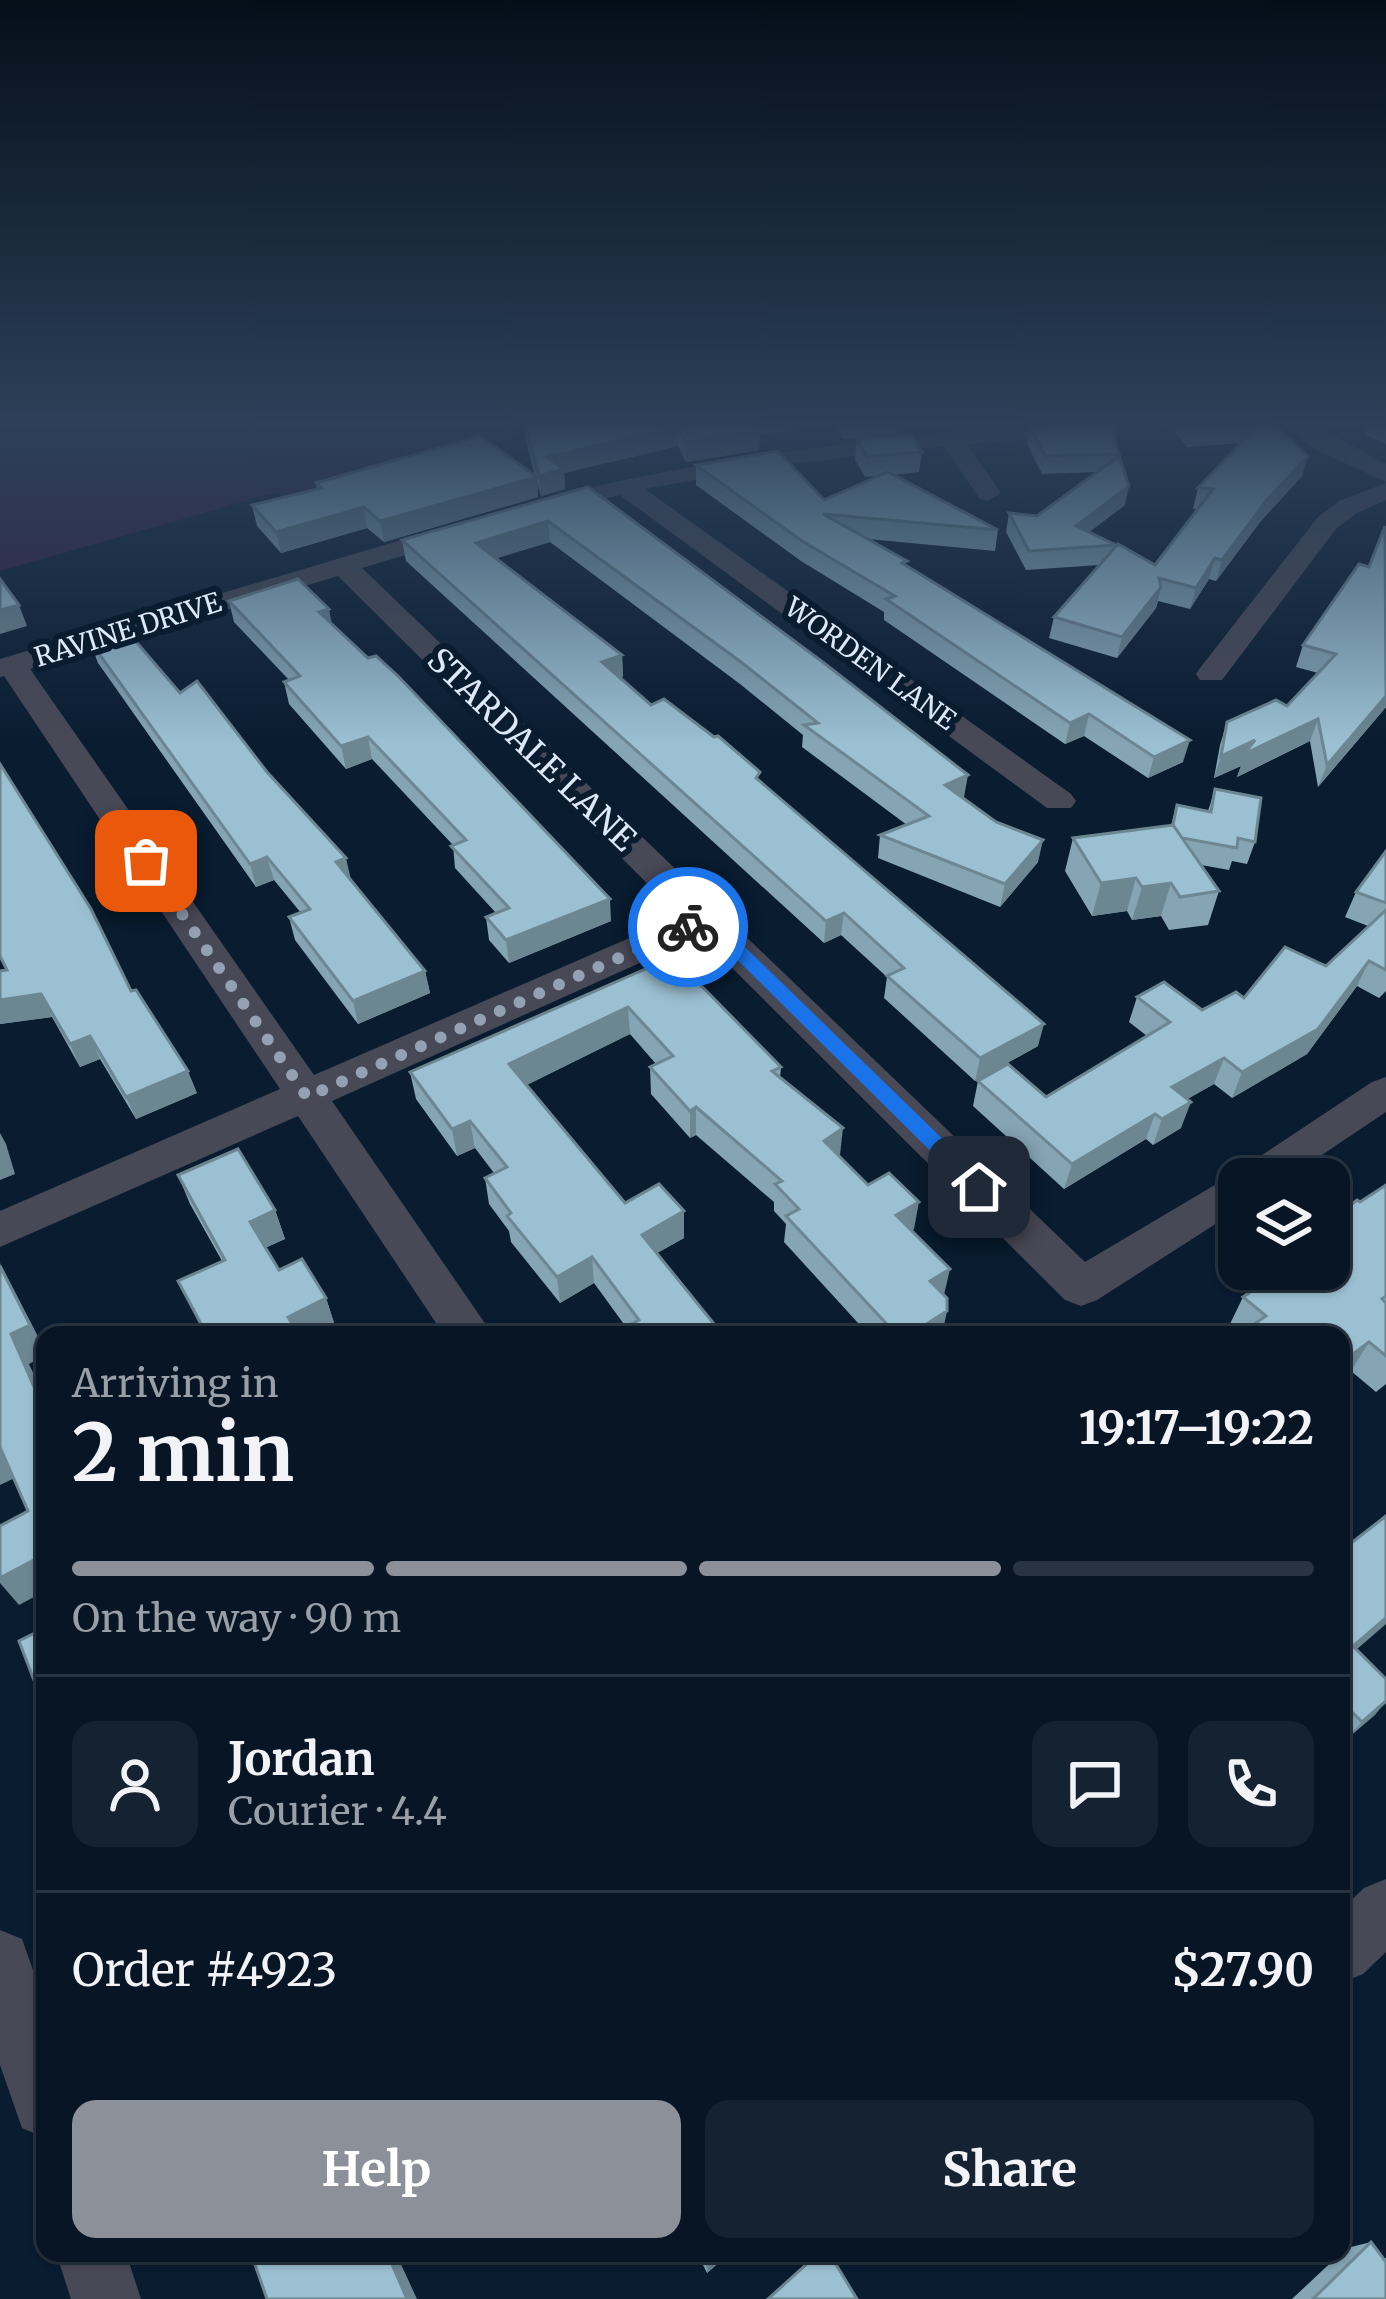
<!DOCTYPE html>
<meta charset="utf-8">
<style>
:root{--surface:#071524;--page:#152231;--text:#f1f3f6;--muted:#989fa6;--line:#283441;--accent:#8c9099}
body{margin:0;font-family:Merriweather,serif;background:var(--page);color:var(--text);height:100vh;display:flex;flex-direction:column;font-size:45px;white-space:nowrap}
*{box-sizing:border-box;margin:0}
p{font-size:39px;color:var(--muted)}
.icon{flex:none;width:66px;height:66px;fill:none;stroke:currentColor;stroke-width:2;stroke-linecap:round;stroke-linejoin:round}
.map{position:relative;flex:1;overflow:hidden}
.sheet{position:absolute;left:36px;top:1326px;width:1314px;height:936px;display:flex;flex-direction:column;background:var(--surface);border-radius:24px;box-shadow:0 3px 9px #0004,0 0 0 3px var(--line)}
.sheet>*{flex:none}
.fabs{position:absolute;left:1218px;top:1158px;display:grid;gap:24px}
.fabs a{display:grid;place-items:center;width:132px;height:132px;border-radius:24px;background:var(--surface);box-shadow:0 3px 9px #0004,0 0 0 3px var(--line);font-size:60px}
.pin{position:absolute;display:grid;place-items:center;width:102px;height:102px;color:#fff;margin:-51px;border-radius:24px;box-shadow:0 6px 18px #0006}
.courier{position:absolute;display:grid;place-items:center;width:120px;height:120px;margin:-60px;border:9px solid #1a73e8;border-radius:50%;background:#fff;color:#222;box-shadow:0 3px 15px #0007}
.summary em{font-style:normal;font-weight:700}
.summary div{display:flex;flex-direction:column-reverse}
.summary{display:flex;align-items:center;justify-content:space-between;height:204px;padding:0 36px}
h1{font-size:78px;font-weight:700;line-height:90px}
.bar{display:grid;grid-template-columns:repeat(4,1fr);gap:18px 12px;align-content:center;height:144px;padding:0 36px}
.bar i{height:15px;border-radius:9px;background:var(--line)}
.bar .active{background:var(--accent)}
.bar p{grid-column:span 4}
.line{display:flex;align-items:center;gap:30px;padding:0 36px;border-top:3px solid var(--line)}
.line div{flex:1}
.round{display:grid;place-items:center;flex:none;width:126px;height:126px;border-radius:24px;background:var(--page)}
.primary-button{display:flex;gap:24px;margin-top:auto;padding:24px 36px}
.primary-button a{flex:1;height:138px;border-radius:24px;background:var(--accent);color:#fff;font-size:48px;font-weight:700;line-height:138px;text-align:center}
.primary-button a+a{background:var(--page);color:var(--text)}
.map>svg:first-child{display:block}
</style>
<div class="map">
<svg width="1386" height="2299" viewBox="0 0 1386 2299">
<rect width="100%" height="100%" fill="#091c30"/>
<path fill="#331f44" d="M0,421h572l-289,77 -5,-6 -278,79z"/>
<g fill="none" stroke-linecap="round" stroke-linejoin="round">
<g fill="#484956" fill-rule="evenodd">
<path d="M1082,421h102l-12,7 -205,16 34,49 -13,8 -9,-3 -35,-52 -171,20 -128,23 426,305 5,7 -5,7h-24l-427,-313 -82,21 -13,-8 4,-6c182,-46 365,-67 553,-81z"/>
<path d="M1281,421c36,-1 71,27 105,43v18l-73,-34z"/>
<path d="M1386,483v17l-29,13 -21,16 -114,151h-22l-4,-6 4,-6 118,-151 21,-16z"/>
<path d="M455,524l13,8 -4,6 -102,30 723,694 150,-89 137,-91 14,-5v35l-100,67h-47v30l-142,91 -16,6 -16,-6 -365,-364 -368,165 161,234h-49l-146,-219 -298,131v-36l280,-122 -276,-413 -4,1v-18zM338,576l342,340 -366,159 -284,-406z"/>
<path d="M1386,1879v73l-23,22 -22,9v-73l23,-22z"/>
<path d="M0,1930l22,9 23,65v134l-23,-10 -22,-63z"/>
<path d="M56,2253h70l15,46h-70z"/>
</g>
</g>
<g fill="#85a5b4">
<path d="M524,421h373l-1,13 -53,5 -7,-14 -76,9 -1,16 -73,12 -8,-16 -114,27 1,16 -24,7 -4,-14 1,15 -154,45 -17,-14 -86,25 -24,-27 -5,-21 65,-16 -1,-6 219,-7 -9,-35z"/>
<path d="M1177,421h97l28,55 -42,46 -44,59 -7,-2 -19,30 -32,-8 -2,7 -39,50 -68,-20 5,-21 45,-52 -73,5 -20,-38 3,-19 28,3 60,-44 -55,2 -15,-30 3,-18 87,11 -2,4 4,13 6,51 -36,27 66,33 43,-56h-5l5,-21 43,-45 -54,4 -12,-15z"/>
<path d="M1370,421h16v23l-21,-9z"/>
<path d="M857,440l65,12 -3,20 -26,3 105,55 -3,21 -127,-12 315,223 -35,16 -64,-42 -19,8 -181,-124v-8l-83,-51 -105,-76v-20l128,35 54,-24 -13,1 -10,-17z"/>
<path d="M588,487l376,310 -1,1 75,64 -38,45 -122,-49 2,-23 27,-10 -105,-78 1,-12 -63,-51 -190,-142 -54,16 126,97 1,22 -3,1 31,27 109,76 278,265 -63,35 -91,-83 3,-21 -46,-42 -17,8 -418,-382 -4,-21z"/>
<path d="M1359,564l27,143 -68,80 -8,-46 -73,36 4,-11 -27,12 6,-33 7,-23 60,-16 31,-33 -22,-6 7,-22z"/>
<path d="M229,601l103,23 279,297 -102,42 -20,-23 -3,-23 10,-4 -41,-45 -2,-23 -81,-86 -26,10 -57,-65 -5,-22 5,-2 -55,-58z"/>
<path d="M90,641l90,52 170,186 75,92 5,22 -72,31 -63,-84 -6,-23 12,-4 -27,-33 -18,7 -158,-224z"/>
<path d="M1215,789l40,53 -8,22 -15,-3 -3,9 -28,-5 18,26 -11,34 -39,5 -8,-14 -29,4 -5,-9 -35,5 -27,-45 8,-33 98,-13 6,-20 31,6z"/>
<path d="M1386,851v140l-7,7 -22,-12 -50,68 -75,44 -18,-14 -27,15 -6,29 -28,17 -7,-6 -82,50 -91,-83 5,-25 68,16 101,-61 -18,-14 8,-25 65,13 42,-12 82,-32 42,-40 -23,-9 11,-25z"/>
<path d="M673,957l108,110 -1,11 59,78 75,73 -3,1 33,65 -2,40h-73l-85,-93 2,-18 -12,-13v-9l-78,-67 -6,3 -39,-44 -1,-27 6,-3 -26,-30 -104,51 99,118 59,8v27l-27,15 66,82 -97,-8 -32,-44 -34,20 -49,-61 -2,-11 -20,-27 -4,-26 9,-5 -19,-25 -18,8 -41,-57 -6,-27z"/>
<path d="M6,970l125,21 66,102 -61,26 -36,-60 -20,8 -28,-50 -52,7v-53z"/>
<path d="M178,1175l97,35 10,29 -20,9 14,22 47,28 9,28 -18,9h-112l-27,-54 44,-20 -32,-57z"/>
<path d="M1386,1185v199l-10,8 -25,-21 -10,8v-44h-103l-9,-9 14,-29 32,-21 4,-7h50l31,-67z"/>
<path d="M1341,1551l15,99 30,29v24l-45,41z"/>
<path d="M1371,2242l13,17 2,-1v41h-94l49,-46 2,-4z"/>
<path d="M697,2253h33l-23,20z"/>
</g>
<g fill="#6c8692">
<path d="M748,421h88v4l-76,9 -1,16 -73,12v-20z"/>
<path d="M845,421h52l-1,13 -53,5z"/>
<path d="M678,427v19l-114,27 1,16 -24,7 -2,-20 8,-19z"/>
<path d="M1308,456l-6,20 -42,46 -44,59 6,-21 44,-59z"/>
<path d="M537,477l1,20 -154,45 -4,-21z"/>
<path d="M1129,486l-4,19 -53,40 4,-19z"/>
<path d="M364,507l3,21 -86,25 -5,-21z"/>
<path d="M548,521l2,21 -72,22 -2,-21z"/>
<path d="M1215,558l-6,21 -19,30 6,-21z"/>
<path d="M1161,587l-5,21 -39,50 5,-21z"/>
<path d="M19,605l8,21 -27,8v-24z"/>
<path d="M329,609l4,21 -14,-18z"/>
<path d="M622,655l1,22 -20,7 -1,-22z"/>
<path d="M1386,696v11l-68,80 9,-22z"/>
<path d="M1089,714l-5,22 -19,8 5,-21z"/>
<path d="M1318,719l-8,22 -73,36 4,-11 -27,12 7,-22 34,-16z"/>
<path d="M368,737l4,22 -26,10 -5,-23z"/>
<path d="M1190,740l-7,22 -35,16 6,-21z"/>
<path d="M968,775l-4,22 -22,10 3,-22z"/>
<path d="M1043,840l-5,22 -38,45 5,-23z"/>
<path d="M267,857l7,23 -18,7 -6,-23z"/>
<path d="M346,858l5,22 -15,-18z"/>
<path d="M1136,878l-9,33 -35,5 9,-33z"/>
<path d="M1171,883l-10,33 -29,4 10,-33z"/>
<path d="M610,899l1,22 -102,42 -3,-23z"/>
<path d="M844,913l-3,22 -17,8 2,-22z"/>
<path d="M1369,961l-12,25 -50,68 -75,44 10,-26z"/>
<path d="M425,971l5,22 -72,31 -5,-23z"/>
<path d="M41,994l11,23 -52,7v-24z"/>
<path d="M628,1007l2,27 -117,58 -4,-28z"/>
<path d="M1044,1024l-6,22 -63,35 5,-23z"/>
<path d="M90,1036l10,23 -20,8 -10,-23z"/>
<path d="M1224,1058l-10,26 -51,29 9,-26z"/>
<path d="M188,1071l9,22 -61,26 -10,-22z"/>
<path d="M1191,1102l-10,26 -28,17 9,-26z"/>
<path d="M696,1107v28l-6,3v-27z"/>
<path d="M1155,1114l-9,25 -82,50 8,-25z"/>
<path d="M470,1121l5,27 -18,8 -5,-27z"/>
<path d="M843,1128l-3,27 -18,13 2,-27z"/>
<path d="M0,1133l6,11 9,30 -15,6z"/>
<path d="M919,1202l-5,27 -23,13 5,-27z"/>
<path d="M275,1210l10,29 -25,11 -10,-28z"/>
<path d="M684,1211v27l-41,23 -1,-26z"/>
<path d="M592,1257l2,26 -34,20 -3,-26z"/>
<path d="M0,1263l45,87v6l-16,8 16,35 -4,4 -30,-69z"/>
<path d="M950,1269l-6,26 -14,-14z"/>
<path d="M326,1298l9,28 -18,9h-22l-7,-18z"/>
<path d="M947,1311l-5,24h-33z"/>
<path d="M1369,1342l-18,29 -10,8v-16z"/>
<path d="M0,1447l21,28 -21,10z"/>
<path d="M45,1554v37l-26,14 -19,-22v-5z"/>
<path d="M1386,1618v6l-45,39 12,-17z"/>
<path d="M45,1683v14l-8,-9z"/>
<path d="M1386,1701l-11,14 -34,29 21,-22z"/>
<path d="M386,2253h23l-10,7 18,39h-10z"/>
<path d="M723,2253h7l-23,20 1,-7z"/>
</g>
<g fill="#9bc0d1" stroke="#6c8692" stroke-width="3">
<path d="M524,421h227l9,9 -74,12 -8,-15 -131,30 17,12 -25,7z"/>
<path d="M1103,421h17l-7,13 6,20 -74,2 -15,-30z"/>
<path d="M1186,421h88l2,1h-5l37,34 -42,45 -44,59 -7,-2 -19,30 -37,-10 2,9 -39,50 -68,-20 64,-73 37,21 58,-76 -15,-1 62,-65 -68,4z"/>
<path d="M910,434l12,18 -55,5 -10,-17z"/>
<path d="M480,436l57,41 -157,44 -16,-14 -88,25 -24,-27 70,-17 -6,-5z"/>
<path d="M778,451l46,49 64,-28 110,58 -175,-16 84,47 -5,2 288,177 -36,17 -65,-43 -19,9 -184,-124 9,-3 -93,-55 -106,-76z"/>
<path d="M1119,456l10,30 -53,40 40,19 -87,6 -20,-38 28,3z"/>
<path d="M588,487l236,176 144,112 -23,10 51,37 47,18 -38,44 -125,-49 49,-19 -125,-91 14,-2 -77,-61 -193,-141 -72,22 146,112 -20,7 49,43 13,-6 50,38 4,-1 42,36 -4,6 288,246 -64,34 -93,-82 17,-8 -60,-55 -18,8 -424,-381z"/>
<path d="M1385,526l1,170 -59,69 -9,-46 -74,35 11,-14 -34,16 6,-34 49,-22 11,6 49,-52 -33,-9 56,-81 10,3z"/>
<path d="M0,579l19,26 -19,5z"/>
<path d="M298,579l31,30 -10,3 49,46 8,-2 22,20 212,223 -104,41 -20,-23 23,-9 -58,-62 15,-6 -98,-103 -27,9 -57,-64 16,-6 -71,-75z"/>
<path d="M126,630l54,63 17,-12 70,91 79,86 -10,4 89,109 -72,30 -64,-84 21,-8 -43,-52 -17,7 -160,-223z"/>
<path d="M0,764l91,145 40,82 5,-1 52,81 -62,26 -36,-61 -20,8 -29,-50 -41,6v-29l7,-1 -7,-14z"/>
<path d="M1215,789l46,9 -6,44 -17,-4 -1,10 -55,-10 -9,-13 4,-20 34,7z"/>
<path d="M1173,825l46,66 -39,6 -9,-14 -29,4 -6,-9 -35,5 -28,-45z"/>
<path d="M1386,851v52l-30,-11z"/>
<path d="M1386,910v60l-17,-9 -51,68 -76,43 -18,-14 -52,29 19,15 -29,17 -7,-5 -83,50 -94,-83 30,-17 38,33 124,-75 -33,-25 27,-15 38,28 34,-18 8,6 41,-51 41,19z"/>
<path d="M673,957l108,110 -9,4 71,57 -19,13 44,44 21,-12 30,29 -23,13 54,54 -20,12 17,17v13l-38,24h-12l-111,-119 13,-7 -24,-25 7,-3 -86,-74 -6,4 -40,-44 23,-11 -45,-49 -119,57 116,139 34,-19 25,27 -42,24 81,100h-113l29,-15 -47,-63 -35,20 -50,-61 4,-3 -26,-35 22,-11 -37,-46 -18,8 -42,-57z"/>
<path d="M238,1149l37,61 -25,12 29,48 23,-11 24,39 -38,19 11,18h-92l-29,-54 47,-21 -47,-85z"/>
<path d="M1386,1185v111l-4,3 4,4v53l-17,-14 -28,21v-28h-103l28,-19 -23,-19 43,-28h43v-48l28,-21 3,2z"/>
<path d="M0,1266l30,59 -19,9 30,69 4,-4v155l-45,24v-52l28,-15 -28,-64z"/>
<path d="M1386,1516v102l-33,28 33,33v22l-24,21 -21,-21v-150z"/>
<path d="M45,1628v55l-8,5 -18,-47z"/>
<path d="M1371,2242l15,20v37h-73z"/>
<path d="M251,2253h136l20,46h-140z"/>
<path d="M701,2253h22l-15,13z"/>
<path d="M819,2253h10l28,46h-89z"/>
</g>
<linearGradient id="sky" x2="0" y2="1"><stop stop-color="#050f1a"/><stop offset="0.57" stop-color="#2c4059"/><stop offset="1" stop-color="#2c4059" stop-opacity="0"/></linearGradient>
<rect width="1386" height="743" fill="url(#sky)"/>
<path fill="#1a73e8" d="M700,915h12l274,266v11h-14l-268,-265 -22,4v-8z"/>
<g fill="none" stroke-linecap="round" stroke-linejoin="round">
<path stroke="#93a1b2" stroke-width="12" stroke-dasharray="0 21.6" d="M146,861l161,236 381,-170"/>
</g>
<g text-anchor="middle" stroke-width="12" stroke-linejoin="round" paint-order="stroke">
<g font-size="27" fill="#dde9f8" stroke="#091c30">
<text transform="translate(128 630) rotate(-17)" y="9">RAVINE DRIVE</text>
<text transform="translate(870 664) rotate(36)" y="9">WORDEN LANE</text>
</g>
<g font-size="33" fill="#dde9f8" stroke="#091c30">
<text transform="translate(532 749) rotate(44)" y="12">STARDALE LANE</text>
</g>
</g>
</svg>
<div class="fabs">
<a><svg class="icon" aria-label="layers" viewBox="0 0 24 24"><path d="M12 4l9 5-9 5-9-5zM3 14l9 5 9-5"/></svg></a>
</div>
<div class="pin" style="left:146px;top:861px;background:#ea580c"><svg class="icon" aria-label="bag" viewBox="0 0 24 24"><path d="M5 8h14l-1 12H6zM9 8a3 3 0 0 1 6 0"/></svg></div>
<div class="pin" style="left:979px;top:1187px;background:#1f2937"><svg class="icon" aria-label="home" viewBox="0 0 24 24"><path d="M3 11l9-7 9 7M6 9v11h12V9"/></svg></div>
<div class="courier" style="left:688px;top:927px"><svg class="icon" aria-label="bike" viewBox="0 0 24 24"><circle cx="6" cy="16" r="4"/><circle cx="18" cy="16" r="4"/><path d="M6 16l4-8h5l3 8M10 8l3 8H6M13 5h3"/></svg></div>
<section class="sheet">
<div class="summary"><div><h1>2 min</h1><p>Arriving in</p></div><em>19:17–19:22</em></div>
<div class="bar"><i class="active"></i><i class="active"></i><i class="active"></i><i></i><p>On the way · 90 m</p></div>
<div class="line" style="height:216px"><a class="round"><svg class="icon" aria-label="person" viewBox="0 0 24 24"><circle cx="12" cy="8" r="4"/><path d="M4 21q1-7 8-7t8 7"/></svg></a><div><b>Jordan</b><p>Courier · 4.4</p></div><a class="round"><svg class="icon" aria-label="chat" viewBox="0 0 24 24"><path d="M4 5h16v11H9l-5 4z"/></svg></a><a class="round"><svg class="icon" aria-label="phone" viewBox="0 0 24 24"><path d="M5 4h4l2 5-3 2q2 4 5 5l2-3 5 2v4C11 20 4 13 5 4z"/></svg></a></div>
<div class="line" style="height:156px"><div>Order #4923</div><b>$27.90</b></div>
<div class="primary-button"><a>Help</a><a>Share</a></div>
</section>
</div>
